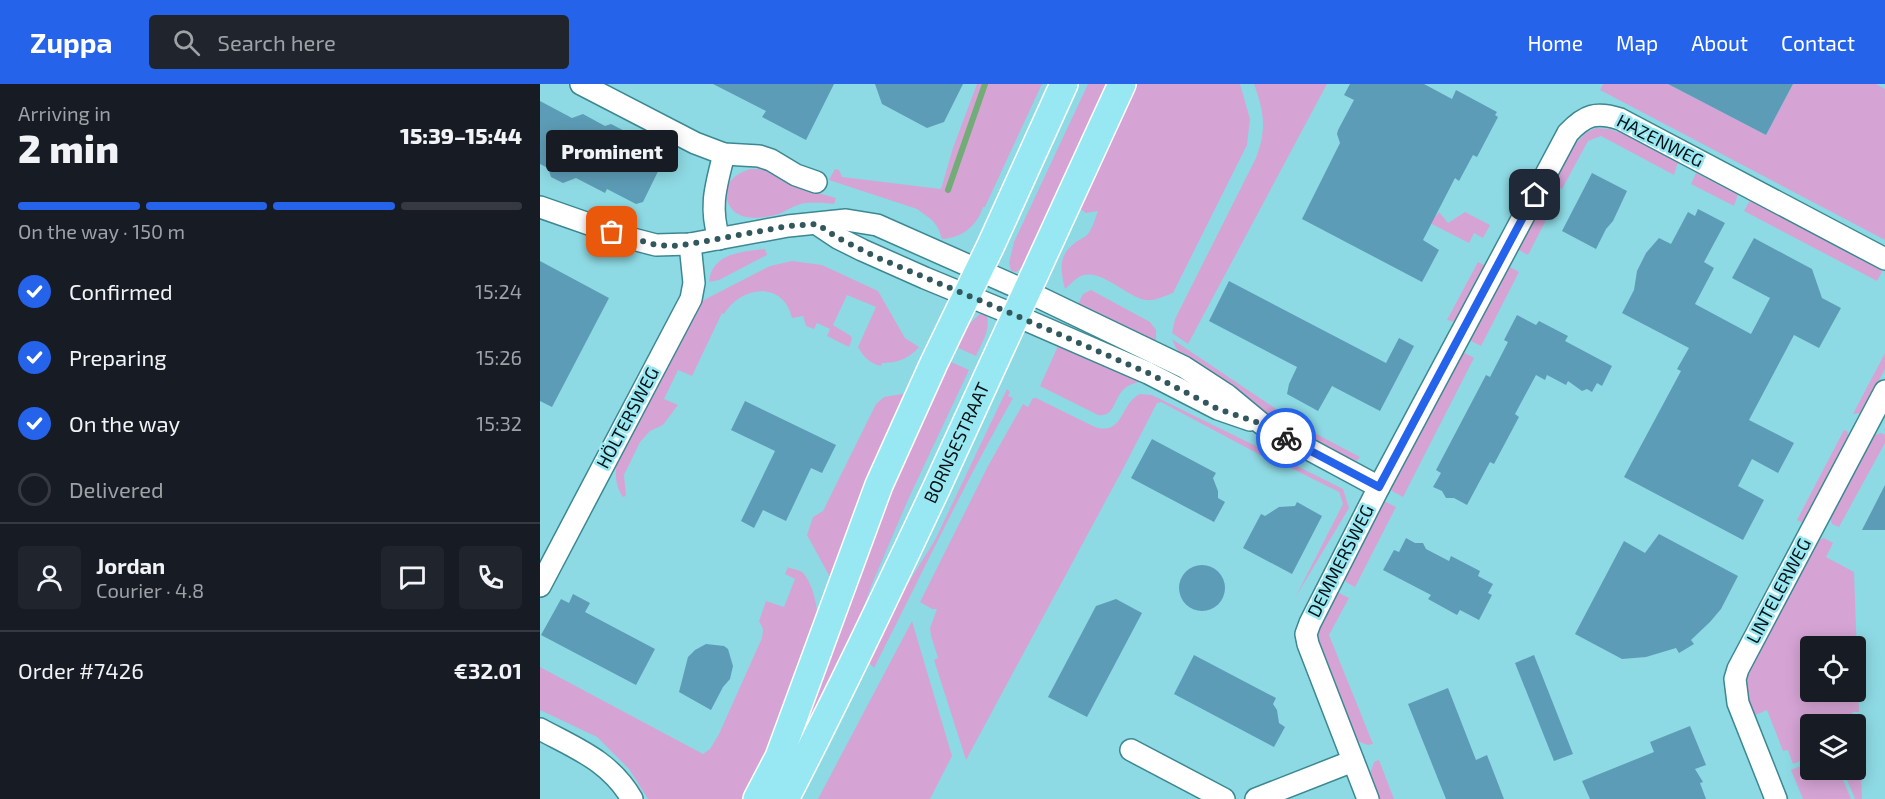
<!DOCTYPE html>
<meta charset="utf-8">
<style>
:root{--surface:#171b24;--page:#20242c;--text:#f1f3f6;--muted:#9ea1a6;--line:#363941;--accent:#2563eb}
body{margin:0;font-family:"Exo 2",sans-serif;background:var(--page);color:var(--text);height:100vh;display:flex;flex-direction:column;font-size:22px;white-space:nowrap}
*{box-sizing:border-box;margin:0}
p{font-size:20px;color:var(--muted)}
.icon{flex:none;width:33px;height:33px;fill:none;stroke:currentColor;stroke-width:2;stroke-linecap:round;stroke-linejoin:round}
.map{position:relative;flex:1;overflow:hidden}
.sheet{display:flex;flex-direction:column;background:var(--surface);width:540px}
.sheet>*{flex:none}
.tools{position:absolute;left:1260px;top:552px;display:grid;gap:12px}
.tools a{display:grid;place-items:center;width:66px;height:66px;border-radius:6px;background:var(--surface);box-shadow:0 3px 15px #0003;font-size:30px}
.pin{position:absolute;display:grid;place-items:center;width:51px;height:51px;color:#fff;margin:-26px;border-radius:12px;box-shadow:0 3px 9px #0006}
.courier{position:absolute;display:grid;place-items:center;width:60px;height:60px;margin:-30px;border:4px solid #2563eb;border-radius:50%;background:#fff;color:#222;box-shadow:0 2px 8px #0007}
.bubble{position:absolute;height:42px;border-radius:6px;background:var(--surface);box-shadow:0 3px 15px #0003;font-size:20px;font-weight:800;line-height:42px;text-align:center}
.headline em{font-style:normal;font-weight:800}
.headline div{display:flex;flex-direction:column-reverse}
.headline{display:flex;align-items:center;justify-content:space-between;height:102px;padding:0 18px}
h1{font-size:39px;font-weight:800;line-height:45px}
.bar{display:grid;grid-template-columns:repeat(4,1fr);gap:9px 6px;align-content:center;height:72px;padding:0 18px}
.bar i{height:8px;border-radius:4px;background:var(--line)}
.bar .current{background:var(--accent)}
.bar p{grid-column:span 4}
.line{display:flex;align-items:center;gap:15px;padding:0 18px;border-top:2px solid var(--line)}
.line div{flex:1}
.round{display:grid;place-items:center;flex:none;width:63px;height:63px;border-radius:6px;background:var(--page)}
ol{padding:0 18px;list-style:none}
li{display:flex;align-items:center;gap:18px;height:66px}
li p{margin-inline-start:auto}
li .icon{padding:6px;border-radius:50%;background:var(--accent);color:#fff;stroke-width:4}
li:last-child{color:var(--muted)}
li i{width:33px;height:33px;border:3px solid var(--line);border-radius:50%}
header{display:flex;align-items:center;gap:36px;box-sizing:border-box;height:84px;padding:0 30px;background:var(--accent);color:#fff}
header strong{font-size:28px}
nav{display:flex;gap:33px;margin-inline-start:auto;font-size:21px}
.search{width:420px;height:54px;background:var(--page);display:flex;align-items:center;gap:15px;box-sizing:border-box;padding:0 21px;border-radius:6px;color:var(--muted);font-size:22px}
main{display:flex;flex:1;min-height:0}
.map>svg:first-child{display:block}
</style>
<header>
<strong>Zuppa</strong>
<div class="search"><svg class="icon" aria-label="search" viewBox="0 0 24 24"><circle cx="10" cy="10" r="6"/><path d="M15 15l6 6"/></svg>Search here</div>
<nav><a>Home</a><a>Map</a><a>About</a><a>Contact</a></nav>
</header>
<main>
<section class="sheet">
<div class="headline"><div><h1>2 min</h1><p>Arriving in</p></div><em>15:39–15:44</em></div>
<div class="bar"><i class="current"></i><i class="current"></i><i class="current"></i><i></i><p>On the way · 150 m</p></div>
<ol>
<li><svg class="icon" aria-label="check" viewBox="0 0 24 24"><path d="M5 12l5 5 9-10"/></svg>Confirmed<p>15:24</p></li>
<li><svg class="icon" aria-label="check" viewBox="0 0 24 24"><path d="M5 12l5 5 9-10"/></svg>Preparing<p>15:26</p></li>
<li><svg class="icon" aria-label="check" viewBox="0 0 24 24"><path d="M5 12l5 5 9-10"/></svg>On the way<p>15:32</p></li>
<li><i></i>Delivered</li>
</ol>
<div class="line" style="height:108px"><a class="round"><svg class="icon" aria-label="person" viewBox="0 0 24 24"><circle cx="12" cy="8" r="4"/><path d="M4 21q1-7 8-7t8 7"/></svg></a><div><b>Jordan</b><p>Courier · 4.8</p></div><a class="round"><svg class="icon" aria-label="chat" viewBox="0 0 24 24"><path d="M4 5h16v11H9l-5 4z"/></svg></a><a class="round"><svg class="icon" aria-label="phone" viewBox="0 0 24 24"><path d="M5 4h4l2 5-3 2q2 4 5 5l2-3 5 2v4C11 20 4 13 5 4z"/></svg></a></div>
<div class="line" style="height:78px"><div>Order #7426</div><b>€32.01</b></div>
</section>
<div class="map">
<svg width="1345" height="715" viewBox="0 0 1345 715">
<rect width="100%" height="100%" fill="#8edae4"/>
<g fill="#d5a4d5" fill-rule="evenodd">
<path d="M437,0h65l-57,123h-2c-6,19 -21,31 -41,32l-4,-11 -6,-8 -15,-11 -88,-29 6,-11 4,1 3,7 99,12 12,-41z"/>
<path d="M548,0h22l-79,173 -8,10 -7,5 -5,-1 -2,-8 5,-21z"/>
<path d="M594,0h106l10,35 -3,26 -74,148c-8,3 -18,8 -27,7 -19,-3 -43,-30 -62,-25 -8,2 -13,9 -19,14 -5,-20 -7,-34 11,-47 4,-3 10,-5 12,-8 5,-6 7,-16 10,-23l-12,2 -6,-4z"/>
<path d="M714,0h73l-139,260 -16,-11 3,-14 81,-161c11,-29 8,-46 -2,-74z"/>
<path d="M1063,0h65l98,51 27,-51h83l9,5v151l-285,-150z"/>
<path d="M1056,44l14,1 7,3v-2l61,32 -4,13 -73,-39 -13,5 -26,48 -9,-5v-2l19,-38h3l12,-12z"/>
<path d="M210,85h15l32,18 39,11 -2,6c-11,-1 -23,-2 -33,0 -8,2 -15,7 -22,10 -14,4 -38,8 -48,-6 -5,-6 -6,-15 -3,-23 5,-9 13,-13 22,-16z"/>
<path d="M1156,89l42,21 -4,12 -43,-22z"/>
<path d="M1009,108l9,5 -30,58 -9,-5 -1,-2 29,-54z"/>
<path d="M1212,117l129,68 1,3 -5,9 -133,-70 5,-9z"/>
<path d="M882,125l14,7 3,-4 9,11 17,-11 25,13 -7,13 -9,-5 -5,10 -51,-26z"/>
<path d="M225,165l2,6 -48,25 -10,2c3,-29 32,-30 56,-33z"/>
<path d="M252,177l30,4 56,26 27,47 14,9c-10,12 -22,16 -37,16l-1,3c-10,-2 -18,-9 -23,-19l18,-40 -29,-12 -14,30 18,11 1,3 -3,8 -22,-11 3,-7 -13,-6 -3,6 -8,-3 -3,-10 -11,2c-9,-38 -51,-32 -68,-4l-2,-1 -30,63 -14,-6 -14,29 14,6 -15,20 -13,6 -10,11 -16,33 2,21 -3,1c-8,-11 -8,-23 -6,-37l85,-159 68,-35z"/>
<path d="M938,178l6,3v2l-29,55 -8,-2z"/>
<path d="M970,183l9,5 -38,74 -10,-5v-2l36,-71z"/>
<path d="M551,206l59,32 6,8v12l-78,-38 5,-10z"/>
<path d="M441,229l5,1c6,13 -4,29 -10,42l-20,-9 11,-21z"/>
<path d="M632,255l131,88 57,30 -3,4 -54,-24 -121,-81 -6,-8z"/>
<path d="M519,260l86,37c-8,1 -16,3 -22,9 -9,9 -9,28 -25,25l-58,-29z"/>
<path d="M925,269l9,5 -71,139 -11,-6 -1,-3 71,-134z"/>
<path d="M1345,269v16l-23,44 -9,1z"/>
<path d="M409,277l20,9 -62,132 -35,82 -44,122 -49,93 19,-64 30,-71 42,-132z"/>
<path d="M467,305l3,3 -2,4 5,2c-50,88 -93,180 -139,270l-9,-10 12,-25 58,-93z"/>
<path d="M368,309l-77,186 -24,-44 6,-18 10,-6 53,-107 8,-7z"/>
<path d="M600,310l12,1 114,56 -2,6 -103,-55 -4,1 -33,64 -158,293 -32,-100 4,-2 -7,-22 -1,-8 7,-19h-5l-12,-7 68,-136 35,-62 5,3 5,-9h3l59,29c29,9 25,-24 45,-33z"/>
<path d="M1304,346l3,1 2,7 -46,85 -6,-3z"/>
<path d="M1341,349l4,2v8l-46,84 -7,-3 -2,-7 44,-82z"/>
<path d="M741,374l62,31 6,19 -54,90 48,-94 -4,-12 -60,-30z"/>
<path d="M844,418h2l10,5 -41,80 -9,-5 -2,-5z"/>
<path d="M1284,454l9,5 -7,14 28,15 5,140h-6l-6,12h-37v33l-17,7 -5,-14 -5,1 -16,-41 -14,6c-7,-20 -8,-28 -3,-48l68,-128zM1270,562h46v46h-46z"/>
<path d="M248,483c4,2 11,3 14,5 11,10 16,37 16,51l-70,176h-100l-19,-30 -32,-32 -57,-27v-43l163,87 7,-5 9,-15 43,-96 1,-9 -4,-8 7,-20 18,6 11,-28 -10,-5z"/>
<path d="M799,509l10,5 -20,37 44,109 -5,1 -11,-4 -35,-86 -4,-16 1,-13 16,-32z"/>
<path d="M372,537l40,135 -22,43h-112z"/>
<path d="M1316,632h3l3,83h-7l-12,-29h13v-46h-4z"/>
<path d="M839,676l15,39h-14l-10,-25 4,-12z"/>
<path d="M1270,678v8h23l2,2 4,-2 12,29h-48l-12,-29z"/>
</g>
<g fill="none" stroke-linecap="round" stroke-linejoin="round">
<path stroke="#72ac76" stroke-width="6" d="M408,106l37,-106"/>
</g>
<g fill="#5d9cb6">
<path d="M173,0h121l-28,56 -44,-23 4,-6z"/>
<path d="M335,0h88l-19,38 -17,6 -45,-24z"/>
<path d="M810,0h74l28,15 4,-9 41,22 -2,3 3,2 -21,40 -4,-2 -14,26 -4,-3 -32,62 16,10 -17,32 -120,-63 38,-76 -3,-9 1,-4 16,-30 -10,-5z"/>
<path d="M1128,0h125l-27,51z"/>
<path d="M0,17l32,17 11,-4 22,12 6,-2 52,27 2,6 -22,45 -7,2 -29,-15 -2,4 -29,-15 -13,5 -12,-6 -3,-9 -8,-4z"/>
<path d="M1052,89l35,18 -14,30 -7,8 -10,20 -34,-18z"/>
<path d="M1158,125l27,14 -21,39 10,6 -19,36 56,30 19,-36 -38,-20 22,-40 58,31 10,29 19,10 -22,40 -25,-13 -45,85 45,23 -16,30 -26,-14 -14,27 26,14 -21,40 -119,-63 57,-106 -4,-2 12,-21 -67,-35 12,-23 3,-19 9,-18 13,-15 12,6 17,-32 7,4z"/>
<path d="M0,177l69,37 -57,109 -12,-6z"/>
<path d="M689,197l157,82 13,-25 15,8 -34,65 -48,-25 -14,25 -31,-17 2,-10 8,-17 -88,-46z"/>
<path d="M977,231l19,10 3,-4 29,15 -3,5 47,25 -10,20 -5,-3 -5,9 -5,-3 -5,2 -14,-10 -2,4 -19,-10 -2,5 -9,-5 -21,39 4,3 -25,47 -4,-2 -23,43 -13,-7h-8l-4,-7 -9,-4 8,-14 -5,-3 50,-95 4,2 18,-35 -4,-2z"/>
<path d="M205,317l91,44 -14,28 -11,-5 -25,53 -23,-11 -9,18 -13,-7 34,-70 -44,-21z"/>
<path d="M612,355l64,34 -3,5 5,13v7l7,4 -11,20 -83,-44z"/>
<path d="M1345,401v45h-23z"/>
<path d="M757,418l25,14 -30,58 -49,-26 18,-34 4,2 14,-9 16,-1z"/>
<path d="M1119,450l79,42 -17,33 -11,13 -19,18 3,4 -15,9 -3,-5 -30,9 -24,2 -47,-25 49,-93 21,12z"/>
<path d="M866,454l9,5h8l3,6 23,12 2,-5 29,15 -2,5 15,8 -5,9 4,2 -13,25 -19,-10 -3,5 -29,-16 3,-4 -48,-25 11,-20 5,2z"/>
<circle cx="662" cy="504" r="23"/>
<path d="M33,510l17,9 -5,9 70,37 -19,36 -95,-50 20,-36 8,4z"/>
<path d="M576,515l26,14 -55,104 -39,-20 48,-91z"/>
<path d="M166,560l18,2 4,3 5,17 -3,13 -7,8 -12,23 -32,-18 9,-35 7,-7z"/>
<path d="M654,571l82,43 -3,6 4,6 2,13 6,4 -11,20 -100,-53z"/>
<path d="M994,571l39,99 -19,7 -39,-98z"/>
<path d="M908,604l28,72 11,-5 17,44h-58l-38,-95z"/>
<path d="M1150,642l16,39 -11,4 8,13 -3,1 6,16h-116l-8,-18 72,-29 -4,-10z"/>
</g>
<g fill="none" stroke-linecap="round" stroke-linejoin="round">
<defs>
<g id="minor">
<path d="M41,0l114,59 29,11 35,2 12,4 25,15 20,7"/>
<path d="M0,123l89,31 27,7 34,-1 98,-18 58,-6 31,5 151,67 156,75 43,28 35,29 117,63 -69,136 -4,11 2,10 60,155"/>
<path d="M277,140l21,14 24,12 63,28 92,38 131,57 70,36 32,11"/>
<path d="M179,155c-10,-33 -3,-53 5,-85"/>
<path d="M839,403l189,-354c17,-18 28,-22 52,-14l265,140"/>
<path d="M0,502l151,-287 3,-16 -4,-39"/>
<path d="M0,645c37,20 70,32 92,70"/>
<path d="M591,666l93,49"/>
<path d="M716,715l97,-38"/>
<path d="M1236,715l-38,-96 -3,-24 3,-10 147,-278"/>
</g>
<g id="major">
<path d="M217,715l22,-42 100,-272 55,-122 57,-118 73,-161"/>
<path d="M245,715c53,-102 102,-206 151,-310 63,-135 125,-270 186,-405"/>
</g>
</defs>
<use href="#minor" stroke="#3c8892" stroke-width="24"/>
<use href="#major" stroke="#fff" stroke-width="30"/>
<use href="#minor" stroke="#fff" stroke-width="21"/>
<use href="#major" stroke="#97e8f2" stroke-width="27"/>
</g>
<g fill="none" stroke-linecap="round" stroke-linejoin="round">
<path stroke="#32585d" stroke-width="6" stroke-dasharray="0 10.8" d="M72,148l44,13 17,1 17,-2 98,-18 29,-2 21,14 38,19 141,59 131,57 70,36 44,15 24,14"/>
<path stroke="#2563eb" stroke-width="8" d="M746,354l93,49 156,-292"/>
</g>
<g text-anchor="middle" stroke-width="5" stroke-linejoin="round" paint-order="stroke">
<g font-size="18" fill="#001215" stroke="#9be7f1">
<text transform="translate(1120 57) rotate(27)" y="6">HAZENWEG</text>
<text transform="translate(88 334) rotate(-62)" y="6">HÖLTERSWEG</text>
<text transform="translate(417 359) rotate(-65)" y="6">BORNSESTRAAT</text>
<text transform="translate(801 477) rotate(-63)" y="6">DEMMERSWEG</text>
<text transform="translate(1239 507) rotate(-62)" y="6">LINTELERWEG</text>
</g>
</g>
</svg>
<div class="tools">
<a><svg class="icon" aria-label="locate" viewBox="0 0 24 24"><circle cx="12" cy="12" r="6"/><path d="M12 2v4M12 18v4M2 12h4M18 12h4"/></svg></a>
<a><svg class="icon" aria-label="layers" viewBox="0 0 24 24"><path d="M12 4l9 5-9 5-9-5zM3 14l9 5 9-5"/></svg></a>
</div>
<div class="pin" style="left:72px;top:148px;background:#ea580c"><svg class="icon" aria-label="bag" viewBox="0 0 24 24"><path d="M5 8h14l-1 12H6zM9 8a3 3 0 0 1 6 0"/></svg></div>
<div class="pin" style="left:995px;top:111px;background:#1f2937"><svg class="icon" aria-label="home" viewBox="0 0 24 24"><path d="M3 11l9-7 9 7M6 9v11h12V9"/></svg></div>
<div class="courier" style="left:746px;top:354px"><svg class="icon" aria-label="bike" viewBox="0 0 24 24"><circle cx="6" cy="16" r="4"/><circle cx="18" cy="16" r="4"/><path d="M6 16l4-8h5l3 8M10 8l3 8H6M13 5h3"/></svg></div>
<div class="bubble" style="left:6px;top:46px;width:132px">Prominent</div>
</div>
</main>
